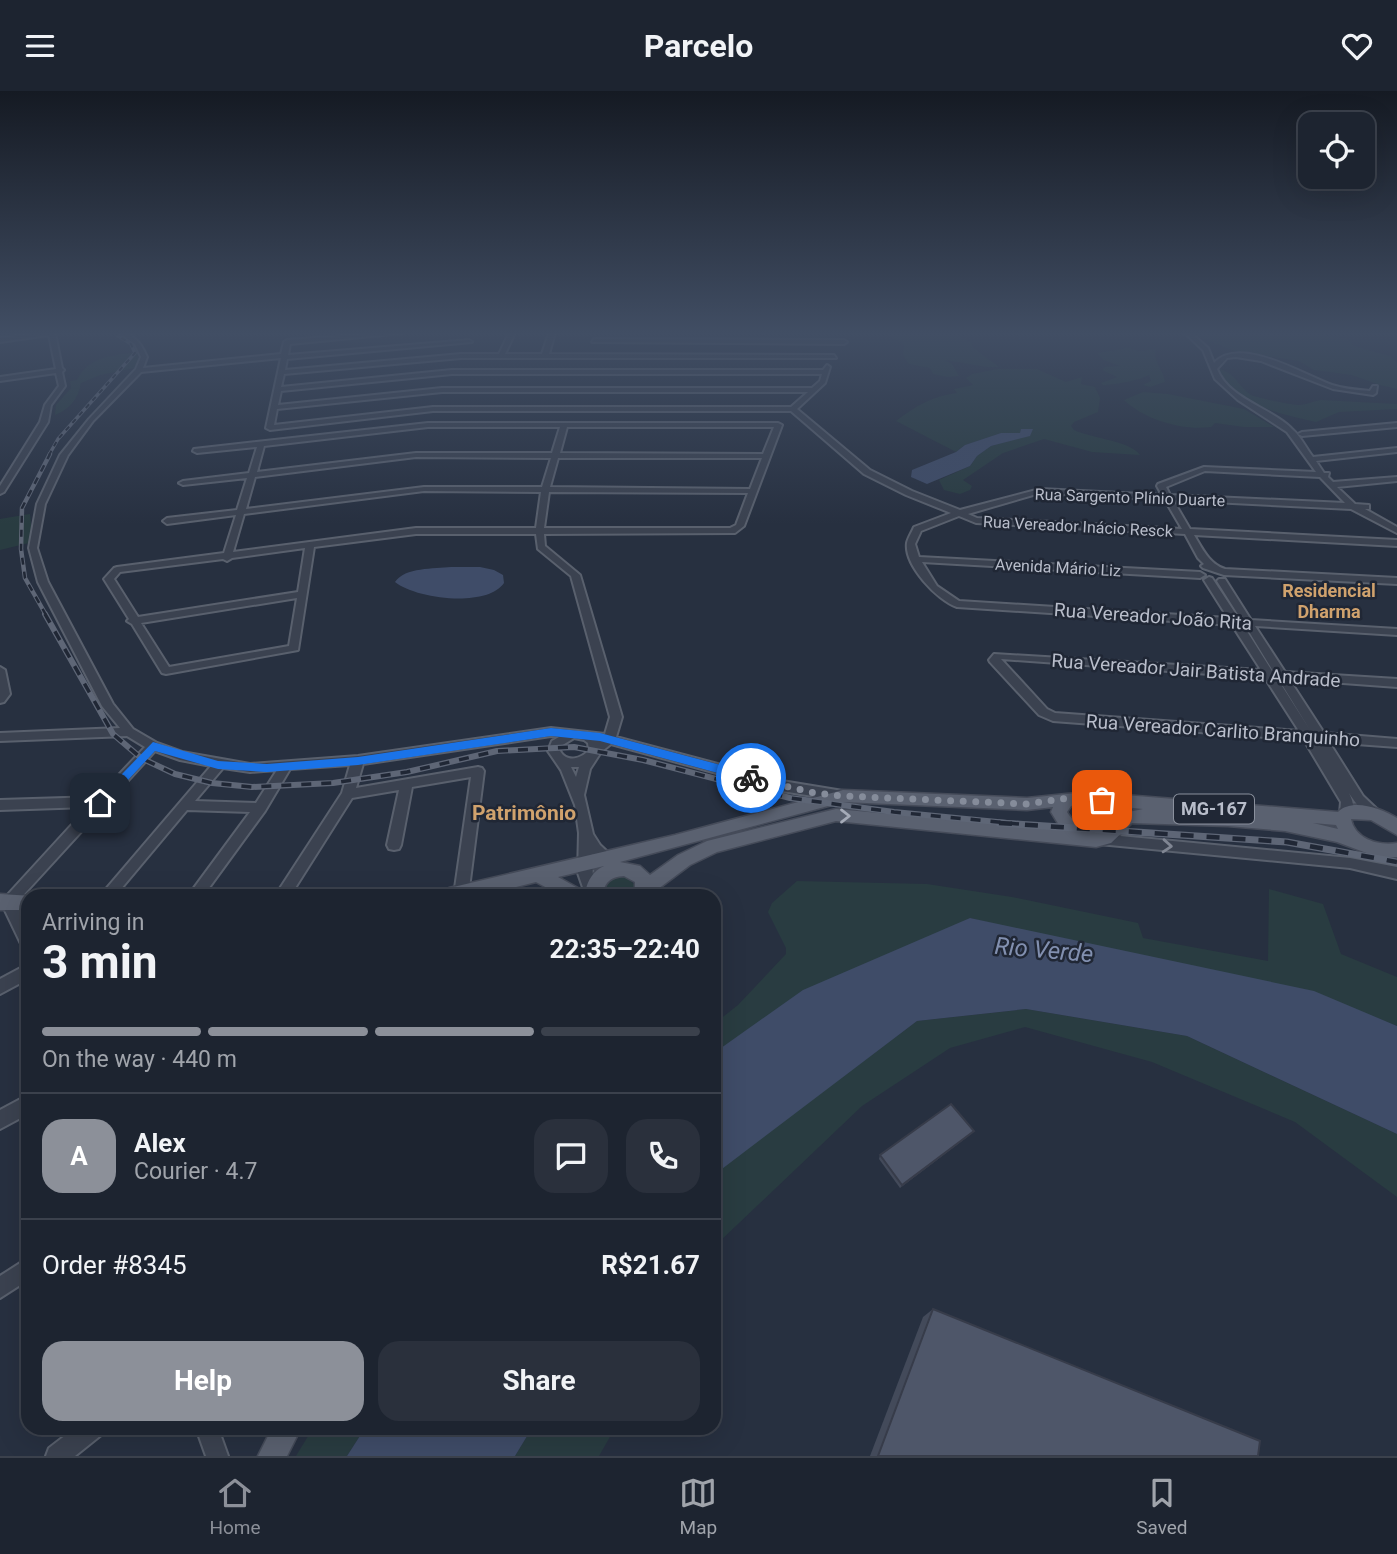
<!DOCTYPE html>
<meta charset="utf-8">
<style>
:root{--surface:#1d2430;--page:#2a303c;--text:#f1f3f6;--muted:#a0a4ab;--line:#3b414c;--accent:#8c9099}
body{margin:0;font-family:Roboto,sans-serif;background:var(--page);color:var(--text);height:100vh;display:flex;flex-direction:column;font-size:26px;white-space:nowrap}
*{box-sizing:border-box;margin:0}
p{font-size:23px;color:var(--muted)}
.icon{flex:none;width:38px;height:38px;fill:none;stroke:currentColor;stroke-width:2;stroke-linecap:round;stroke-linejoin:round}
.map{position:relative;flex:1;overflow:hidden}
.sheet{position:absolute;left:21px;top:798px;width:700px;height:546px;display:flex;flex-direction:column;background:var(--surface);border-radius:21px;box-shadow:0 7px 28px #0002,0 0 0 2px var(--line)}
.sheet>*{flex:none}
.buttons{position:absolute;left:1298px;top:21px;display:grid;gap:14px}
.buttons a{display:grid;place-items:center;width:77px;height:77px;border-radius:14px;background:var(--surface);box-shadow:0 7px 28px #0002,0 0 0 2px var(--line);font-size:35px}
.pin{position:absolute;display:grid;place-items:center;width:60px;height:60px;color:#fff;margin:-30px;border-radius:14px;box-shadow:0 4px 10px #0006}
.courier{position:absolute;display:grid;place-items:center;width:70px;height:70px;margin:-35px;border:5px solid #1a73e8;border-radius:50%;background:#fff;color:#222;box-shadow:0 2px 9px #0007}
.summary em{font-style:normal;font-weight:700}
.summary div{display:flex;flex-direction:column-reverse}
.summary{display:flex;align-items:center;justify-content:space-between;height:119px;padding:0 21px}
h1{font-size:46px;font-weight:700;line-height:52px}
.bar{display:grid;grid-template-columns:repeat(4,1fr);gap:10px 7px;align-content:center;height:84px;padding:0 21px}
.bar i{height:9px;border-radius:5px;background:var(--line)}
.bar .selected{background:var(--accent)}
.bar p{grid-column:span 4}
.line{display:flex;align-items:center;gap:18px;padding:0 21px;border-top:2px solid var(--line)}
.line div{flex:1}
.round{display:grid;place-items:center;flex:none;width:74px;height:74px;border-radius:21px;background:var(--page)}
.action{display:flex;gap:14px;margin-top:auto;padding:14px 21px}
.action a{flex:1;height:80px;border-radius:21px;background:var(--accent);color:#fff;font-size:28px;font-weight:700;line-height:80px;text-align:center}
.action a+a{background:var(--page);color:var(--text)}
header{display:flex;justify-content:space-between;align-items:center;height:91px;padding:0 21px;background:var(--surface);font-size:32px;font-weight:700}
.menu{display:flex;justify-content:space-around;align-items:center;height:98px;border-top:2px solid var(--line);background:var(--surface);font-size:19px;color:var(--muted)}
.menu a{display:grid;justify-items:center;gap:4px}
.menu .selected{color:var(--accent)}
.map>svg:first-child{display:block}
</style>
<header><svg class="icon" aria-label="menu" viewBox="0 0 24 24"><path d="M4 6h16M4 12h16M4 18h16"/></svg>Parcelo<svg class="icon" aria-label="heart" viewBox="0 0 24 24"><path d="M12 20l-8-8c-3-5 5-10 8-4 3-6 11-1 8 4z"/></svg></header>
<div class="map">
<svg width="1397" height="1365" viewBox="0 0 1397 1365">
<rect width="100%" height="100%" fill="#273040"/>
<g fill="#293c41">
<path d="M884,242h68l20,10v4l27,20c-18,1 -36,-5 -55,-7l8,4 7,12 -11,1 -15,-3 -3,-6 -21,-4 -6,-9 1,-11z"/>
<path d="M1190,242h117l41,6 6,7 36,10 7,7v26l-17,-4 -28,-10 -38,-5 -15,-9 -64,-10z"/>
<path d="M1128,257l12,3 16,-2c-4,13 8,21 9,33l-15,5 -7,-2 8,-4 -2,-6c-8,5 -35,10 -46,10l-2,-2 16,-6 -15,-7 3,-3 15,-1 -16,-6 -7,-7z"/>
<path d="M137,261l2,9 -4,7 -35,7 -19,8c-3,16 -11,26 -26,32l1,-10 15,-17 -1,-7 7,-1c12,-24 35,-24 60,-28z"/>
<path d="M1217,277c19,5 19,16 34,27 3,2 44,11 48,10 7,0 14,-4 22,-5l76,4v5l-58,3 -23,10c-40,-9 -76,-17 -102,-50z"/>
<path d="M997,278h40l29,13 16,-5 -1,7 14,3 5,11 -2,14 -24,10 -3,4 3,4c16,8 57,11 66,25l-48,-3 -48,-13 -41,14 -40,27 9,6 -2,4 -10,4 -16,-4 -5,-10 31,-14 7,-10 14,-10 18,-5 11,-8h-19l-36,12 -9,7 -60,-31c20,-15 36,-25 61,-28l-3,-4 19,-4 -7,-7 6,-4z"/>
<path d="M1143,301l25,2 76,15 30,18h-30l-29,-4 -4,4c-28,4 -66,-7 -87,-27z"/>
<path d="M30,423l3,28 -33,8v-31z"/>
<path d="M624,784l11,10 -2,11h-32l7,-19z"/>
<path d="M797,790l130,3 85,13 126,26 5,15 125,23 1,-72 54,15 18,50 56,23v49l-20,-8 -407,-100 -256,135v-29l24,-19 48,-51v-6l-18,-36 4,-9z"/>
<path d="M1026,918l161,27 210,98v63l-102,-75 -143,-60 -127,-35 -75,21 -88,58 -144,137 -4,6v-74l20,-17 183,-137z"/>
<path d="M313,1337h52l-18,28h-51z"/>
<path d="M532,1337h83l-16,28h-84z"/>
</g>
<g fill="#3f4c68">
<path d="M1021,338h12l-3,7 -39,10 -14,10 -7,10 -43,18 -16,-7 1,-7 44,-18 9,-7 36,-12h19z"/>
<path d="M451,476h29l14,3 9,5 1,8c-17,25 -88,16 -109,-1 10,-15 39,-13 56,-15z"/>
<path d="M970,827l344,73 83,35v108l-210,-98 -161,-27 -109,12 -203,154v-122l89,-63z"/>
<path d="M365,1337h167l-17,28h-168z"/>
</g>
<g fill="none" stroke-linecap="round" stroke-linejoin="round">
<defs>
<g id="minor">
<path d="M42,242h13l7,35 2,2 -2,2 3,14 -14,19 -3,17 -44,70 -4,2v-8l40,-64 5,-17 14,-19 -3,-13 -56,8v-4l56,-8 -7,-34 -49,7v-4z"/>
<path d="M119,242c15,-1 23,12 28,24l-4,11 138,-14 3,-12 3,-2 96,-7h20l-113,11 -2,11 181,-15 3,2 -185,17 -2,11 176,-16h38l10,-21h6l-10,21h37l7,-21h6l-6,21 285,1 2,3h-375l-177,16 -3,13 171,-17h371l4,-5 3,2 -5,16 -28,26 73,61 42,21 48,19 80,-21 122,6 -5,-9 1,-2 46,-17 112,5 -29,-40 -49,-32 -23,-21 -12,-29 -18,-17h6l17,15 6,15c26,-28 90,12 118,22 13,4 25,5 38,6l3,-5h4l-1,7 -3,2 -40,-6 -72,-28 -25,-4 -9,1 -10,11c12,31 56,39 76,61 8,7 13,18 20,27l84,-9v4l-81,9 8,12h5l-1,4 5,5 64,-5v4l-60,6 18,17 14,1v4h-4l32,18v6l-46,-24 -178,-9 17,29 207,11v6l-203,-11c8,13 15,29 31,34l172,9v6l-173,-9 -21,-7 -2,-2 3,-2 -6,-6 -13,-24 -209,-11 -17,-7 -38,15 -6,13 4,13 281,15 5,3 -5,3 -278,-16 15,24 22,15 269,17 -24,-38 5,-3 3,1 27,41h2l-24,-38 2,-2h6l26,41 146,9v6l-142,-9 30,46 112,7v8l-108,-8 35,54 73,6v8l-68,-5 34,54 20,19 -1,3c-14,3 -26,-14 -33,-25 4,8 6,15 2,23h-10l-1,-3 1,-11 -37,-62 -251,-19 -14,-6 -49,-53 -1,-2 5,-6 267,16 -29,-45 -275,-18c-20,-7 -53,-42 -50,-64 1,-5 5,-11 7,-16l37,-14 -45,-18 -42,-21 -73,-63h-358l-163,19 -4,-2 15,-70 -140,14 -48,49 -25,34 -23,49 -8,44 11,34 65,122 20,25 24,14 25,9 68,12 108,-8 193,-28 54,6 5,-17 -39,-141 -33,-27 -2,-15h-120l-102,13 -16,103 -132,24 -4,-1 -30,-49 -5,-3 2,-2 -25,-40 10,-11 3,-1 107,-14 12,-38 -69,9 -4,-3 4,-3 70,-8 10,-32 -64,7 -4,-2 4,-2 66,-8 8,-26 -60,6 -4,-2 1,-2 234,-26h350l4,2 -38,101 -9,7 -191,1 1,12 35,29 42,142 -6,20 166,44 61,10 4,2 2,3 -2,3 -4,2 -61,-10 -171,-47 -10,8 -11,17 -6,26 9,39 7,11 18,17 -2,4 -5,1 -19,-13 1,27 7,15h-14l-8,-23 1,-40 -4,-28 -14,-35 -13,-19 4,-10 7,-4 -8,-1 -188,28 -7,24 122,-21 4,1 2,3 -16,125 -14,-1 17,-118 -59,10 -11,58 -2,4 -5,1 -5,-1 -2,-4 12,-55 -47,8 -62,98h-15l67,-103 8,-28 -60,4 -25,42 -62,85h-15l62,-84 -63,-2 -72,86h-15l111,-130 -31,-6 -25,-9 -139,152 12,25v21l-5,-1 -22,-46 87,-95 -88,3v-10l98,-3 47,-50 -18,-11 -127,5v-8l120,-5 -18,-22 -64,-124 -9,-34 8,-44 23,-49 29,-36 47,-50 5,-12 -6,-13zM452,283h370l-2,7 -8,7h-370l-164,17 3,-14zM442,301h366l-17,15h-358l-159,18 3,-16zM428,336h132l-8,26h-136l-159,19 7,-26zM567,336h207l-11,27 -203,-1zM416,366l135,1 -9,29h-118l-178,22 9,-32zM558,367h204l-12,31 -200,-2zM1205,380l115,6 25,26 -175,-8 -4,-8zM424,400l117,1 -5,36h-120l-183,24 11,-38zM549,401l199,1 -12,32 -6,3h-186zM1040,402l125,7 17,29 -205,-11 -9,-4zM305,457l-7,44 -160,25 -24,-38 6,-7 103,-13 4,2 5,-3zM297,507l-8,48 -120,21 -28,-44zM1243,534h2l28,46h-1zM1001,568l264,19 34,53 -244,-18 -8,-4zM1277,587h1l32,52zM574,647l10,2 4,3 1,7c-8,9 -22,13 -29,1l1,-5zM571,676h8l-3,10zM223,677l27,4 27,-2 -21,33 -61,-2z"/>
<path d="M594,248l250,1 3,2 -3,2 -252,-2z"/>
<path d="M1397,332v4l-95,9 -4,-2 4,-2z"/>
<path d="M0,576l5,3 5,24 -6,8 -4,1z"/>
<path d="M1099,743l251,24 47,9v12l-47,-11 -251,-24 -5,-1 -2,-4 2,-4z"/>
<path d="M28,873v15l-28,15v-15z"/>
<path d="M28,1004v19l-28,15v-19z"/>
<path d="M28,1167v22l-28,18v-22z"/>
<path d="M75,1337h28l-3,8 -25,20h-29l3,-8z"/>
<path d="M196,1337h22l10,28h-22z"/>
</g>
<g id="major">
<path d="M843,699l184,8 59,-6 252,20c14,-15 44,-3 59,6v17l-26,-15 -20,-1c4,20 27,27 46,24v14l-17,1 -43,-16 -52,-11 -57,-5 -96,-3 -21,20 -15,4 -260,-26 -119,31 -27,13 -36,27 -1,4h-18v-14l-11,-6c-14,1 -19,6 -22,20h-40l-26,-14 -56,14h-40l3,-5 6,-3 226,-53zM843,711l184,8 26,-3 -2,5 11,18 -226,-21 -129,32 -29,14 -28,20 -10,-9 -20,-4zM1084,713l17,8 8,13c-12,18 -34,0 -42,-13l4,-6zM1115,715l28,3 -24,5zM1313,732l23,2 2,4zM604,775c-11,5 -16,14 -19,26l-27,-15z"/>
<path d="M0,803l33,2h-5v14h-28z"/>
<path d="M272,1337h29l-14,28h-29z"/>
</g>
</defs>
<use href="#minor" stroke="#59606d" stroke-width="4"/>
<use href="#major" stroke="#454b59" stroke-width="3"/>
<use href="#minor" fill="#3b4250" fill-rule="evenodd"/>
<use href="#major" fill="#5a6170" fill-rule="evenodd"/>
<defs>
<path id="rail-far3" d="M49,364l9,-16 77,-86 -4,-9 -17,-11"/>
<path id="rail-far2" d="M46,524l-21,-37 -4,-29 1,-41 28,-54"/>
<path id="rail-far1" d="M45,523l68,120 28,24 34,16 37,9 40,4 81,-4 74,-11 90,-21 77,-4 69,13 147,38 104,14 125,12"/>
<path id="rail" d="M999,732l288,19 110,20"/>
</defs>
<use href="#rail-far3" stroke="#5e6676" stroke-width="3.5"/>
<use href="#rail-far2" stroke="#5e6676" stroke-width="4.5"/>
<use href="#rail-far1" stroke="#5e6676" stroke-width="6"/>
<use href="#rail" stroke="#5e6676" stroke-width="7"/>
<use href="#rail-far3" stroke="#202735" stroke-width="2" stroke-dasharray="5" stroke-linecap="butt"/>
<use href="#rail-far2" stroke="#202735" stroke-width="2.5" stroke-dasharray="7" stroke-linecap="butt"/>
<use href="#rail-far1" stroke="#202735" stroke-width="3.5" stroke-dasharray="10" stroke-linecap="butt"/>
<use href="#rail" stroke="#202735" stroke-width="4.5" stroke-dasharray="13" stroke-linecap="butt"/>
</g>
<g fill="#434a5a">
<path d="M971,1043l-71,54 -21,-29 1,-4z"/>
<path d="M933,1218l325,147h-388l53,-139z"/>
</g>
<path fill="#373c4a" d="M974,1040l-3,3 -71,54 2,-3z"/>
<g fill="#4e5669" stroke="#373c4a" stroke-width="2">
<path d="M951,1013l23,27 -72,54 -22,-30z"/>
<path d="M933,1218l327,132 -2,15h-380z"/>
</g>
<defs><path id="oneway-chevron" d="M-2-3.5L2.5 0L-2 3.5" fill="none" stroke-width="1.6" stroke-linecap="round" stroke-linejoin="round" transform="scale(1.75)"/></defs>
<use stroke="#a5abb8" href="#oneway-chevron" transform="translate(845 725)"/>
<use stroke="#808693" href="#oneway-chevron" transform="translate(1167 755) rotate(4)"/>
<linearGradient id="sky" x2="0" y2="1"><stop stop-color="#151a23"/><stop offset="0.56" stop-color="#414e64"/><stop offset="1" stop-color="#414e64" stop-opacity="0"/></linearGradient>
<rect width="1397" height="433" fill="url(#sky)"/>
<path fill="#1a73e8" d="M551,637l49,5 151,40 6,5 -6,4 -151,-41 -49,-5 -193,29 -91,7 -49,-3 -63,-18 -51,55h-8l-2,-3 59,-61 65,19 49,3 91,-7z"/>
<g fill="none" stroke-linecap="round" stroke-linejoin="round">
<path stroke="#858c9a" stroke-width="7" stroke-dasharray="0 12.6" d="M751,687l64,15 28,3 184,8 48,-7 27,3"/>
</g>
<g text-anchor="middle" stroke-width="5" stroke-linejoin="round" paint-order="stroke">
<g font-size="16" fill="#b8bdca" stroke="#202735">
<text transform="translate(1130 406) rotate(2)" y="6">Rua Sargento Plínio Duarte</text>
<text transform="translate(1078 435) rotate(3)" y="6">Rua Vereador Inácio Resck</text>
<text transform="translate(1058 476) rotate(3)" y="6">Avenida Mário Liz</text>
</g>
<g font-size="18" font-weight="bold" fill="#d0a26d" stroke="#202735">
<text x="1329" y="506">Residencial<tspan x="1329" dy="21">Dharma</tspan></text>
</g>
<rect fill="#202735" stroke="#8a909d" stroke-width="2" x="1174" y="703.5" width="80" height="29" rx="5"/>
<g font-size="18" font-weight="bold" fill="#b8bdca">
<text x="1214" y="724">MG-167</text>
</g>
<g font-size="19" fill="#b8bdca" stroke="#202735">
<text transform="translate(1153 525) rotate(4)" y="7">Rua Vereador João Rita</text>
<text transform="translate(1196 579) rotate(4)" y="7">Rua Vereador Jair Batista Andrade</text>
<text transform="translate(1223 639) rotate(4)" y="7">Rua Vereador Carlito Branquinho</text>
</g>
<g font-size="21" font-weight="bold" fill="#d0a26d" stroke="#202735">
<text x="524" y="729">Patrimônio</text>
</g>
<g font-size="24" font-style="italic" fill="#8290b0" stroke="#202735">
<text transform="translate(1044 859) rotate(5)" y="8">Rio Verde</text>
</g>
</g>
</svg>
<div class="buttons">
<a><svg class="icon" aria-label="locate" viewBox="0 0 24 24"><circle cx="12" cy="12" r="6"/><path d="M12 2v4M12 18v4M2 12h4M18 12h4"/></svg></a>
</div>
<div class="pin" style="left:1102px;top:709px;background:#ea580c"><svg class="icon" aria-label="bag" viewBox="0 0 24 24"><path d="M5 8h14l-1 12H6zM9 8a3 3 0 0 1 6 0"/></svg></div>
<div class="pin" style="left:100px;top:712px;background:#1f2937"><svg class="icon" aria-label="home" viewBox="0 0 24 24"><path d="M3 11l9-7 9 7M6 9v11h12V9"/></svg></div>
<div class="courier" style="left:751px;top:687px"><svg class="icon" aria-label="bike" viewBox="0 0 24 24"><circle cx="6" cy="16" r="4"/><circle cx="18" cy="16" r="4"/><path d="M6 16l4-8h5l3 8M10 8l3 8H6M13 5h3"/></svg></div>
<section class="sheet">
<div class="summary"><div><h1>3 min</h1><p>Arriving in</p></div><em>22:35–22:40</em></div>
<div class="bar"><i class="selected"></i><i class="selected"></i><i class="selected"></i><i></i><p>On the way · 440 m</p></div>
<div class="line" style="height:126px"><b class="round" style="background:var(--accent);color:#fff">A</b><div><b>Alex</b><p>Courier · 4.7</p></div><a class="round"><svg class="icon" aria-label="chat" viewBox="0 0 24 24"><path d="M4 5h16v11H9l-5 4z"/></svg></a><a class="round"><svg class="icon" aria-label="phone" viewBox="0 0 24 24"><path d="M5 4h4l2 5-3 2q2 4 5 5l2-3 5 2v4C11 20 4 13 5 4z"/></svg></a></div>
<div class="line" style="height:91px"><div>Order #8345</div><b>R$21.67</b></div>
<div class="action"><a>Help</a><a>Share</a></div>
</section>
</div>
<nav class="menu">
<a class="selected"><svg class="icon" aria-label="home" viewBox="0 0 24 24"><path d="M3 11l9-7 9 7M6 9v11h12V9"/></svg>Home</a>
<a><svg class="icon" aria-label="map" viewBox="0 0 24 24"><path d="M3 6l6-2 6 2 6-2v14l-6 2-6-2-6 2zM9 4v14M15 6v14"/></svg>Map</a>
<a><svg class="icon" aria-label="saved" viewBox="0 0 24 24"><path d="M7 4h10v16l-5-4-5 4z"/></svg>Saved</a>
</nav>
